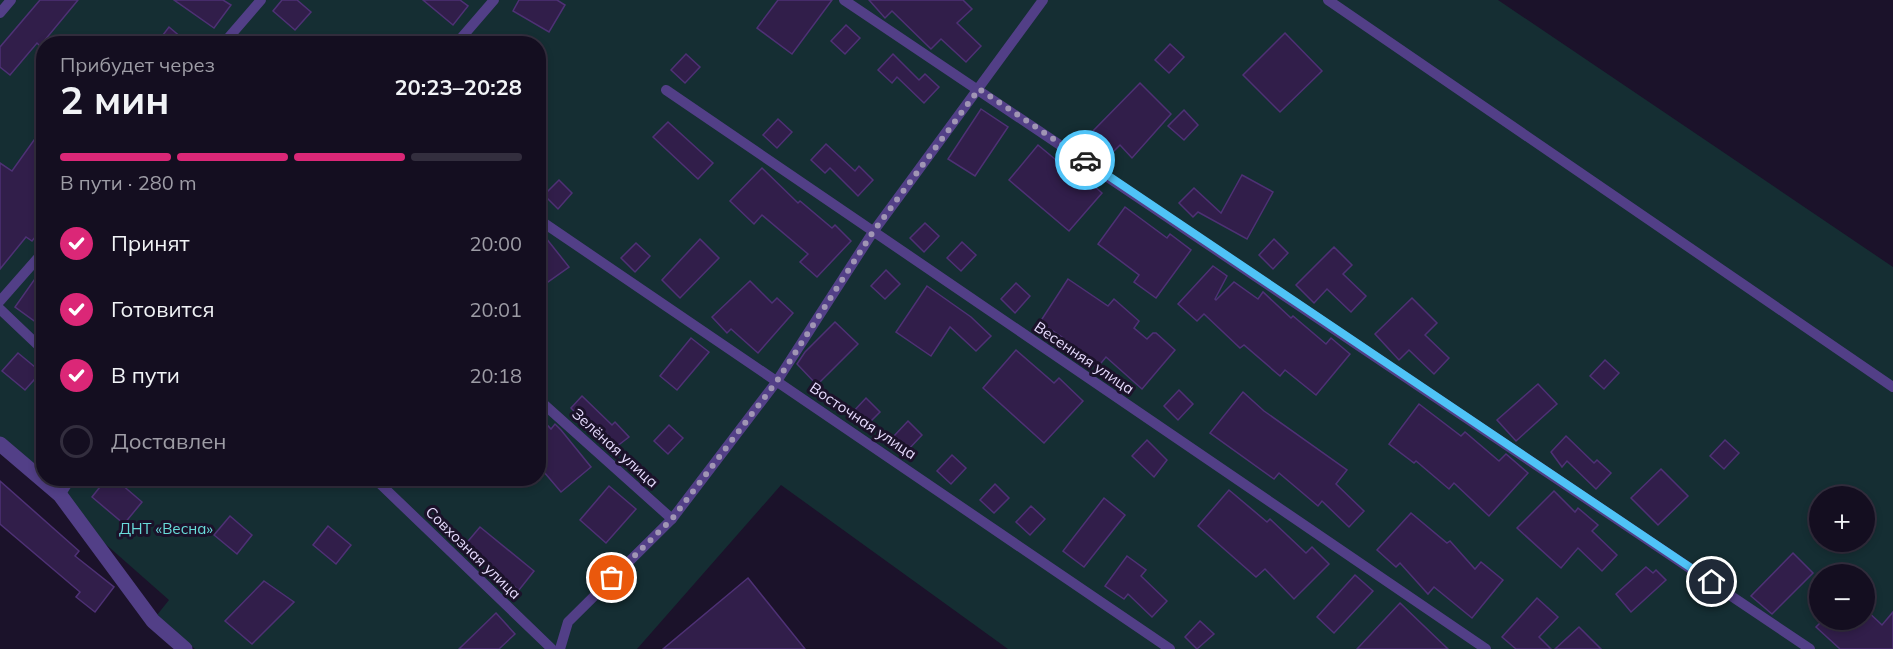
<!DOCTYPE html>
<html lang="ru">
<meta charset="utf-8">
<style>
:root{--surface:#140e20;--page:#211c2d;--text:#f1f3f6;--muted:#9d9ca5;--line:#332e3e;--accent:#db2777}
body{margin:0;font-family:Mulish,sans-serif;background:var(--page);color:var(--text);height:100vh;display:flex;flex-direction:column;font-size:22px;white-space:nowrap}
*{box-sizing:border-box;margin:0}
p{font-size:20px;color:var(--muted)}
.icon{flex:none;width:33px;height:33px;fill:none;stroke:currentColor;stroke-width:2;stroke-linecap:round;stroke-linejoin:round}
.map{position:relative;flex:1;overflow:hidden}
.drawer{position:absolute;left:36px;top:36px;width:510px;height:450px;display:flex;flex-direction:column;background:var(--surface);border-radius:24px;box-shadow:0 3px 9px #0003,0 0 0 2px var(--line)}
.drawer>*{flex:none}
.fabs{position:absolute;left:1809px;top:486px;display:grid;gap:12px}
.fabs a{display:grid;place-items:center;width:66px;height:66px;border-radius:50%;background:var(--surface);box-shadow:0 3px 9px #0003,0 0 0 2px var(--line);font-size:30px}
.pin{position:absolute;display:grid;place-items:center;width:51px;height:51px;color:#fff;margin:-26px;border:3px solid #fff;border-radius:50%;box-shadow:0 2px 6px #0007}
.courier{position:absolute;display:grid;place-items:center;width:60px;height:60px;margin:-30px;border:4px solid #4fc3f7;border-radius:50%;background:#fff;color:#222;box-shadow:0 2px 8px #0007}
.overview em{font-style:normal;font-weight:700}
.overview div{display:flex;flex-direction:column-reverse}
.overview{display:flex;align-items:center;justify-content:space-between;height:102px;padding:0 24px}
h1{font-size:39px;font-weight:700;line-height:45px}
.bar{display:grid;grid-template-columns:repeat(4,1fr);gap:9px 6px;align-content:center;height:72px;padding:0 24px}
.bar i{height:8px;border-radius:4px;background:var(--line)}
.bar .active{background:var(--accent)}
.bar p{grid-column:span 4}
ol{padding:0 24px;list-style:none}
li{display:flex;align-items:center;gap:18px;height:66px}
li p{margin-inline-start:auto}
li .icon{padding:6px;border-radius:50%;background:var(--accent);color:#fff;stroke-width:4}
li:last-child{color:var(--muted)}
li i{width:33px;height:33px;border:3px solid var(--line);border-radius:50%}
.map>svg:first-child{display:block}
</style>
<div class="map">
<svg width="1893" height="649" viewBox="0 0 1893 649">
<rect width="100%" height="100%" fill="#1b122a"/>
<path fill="#152e33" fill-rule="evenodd" d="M0,0h1498l395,267v382h-885l-227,-164 -144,164h-442l-38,-34 12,-15 -169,-149zM44,44h494v434h-494zM1820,496h44v46h-44zM1820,574h44v46h-44z"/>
<g fill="#311e4a" stroke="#4e3175" stroke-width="1.5">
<path d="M40,0h38l-38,46 -3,-3 -27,32 -10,-8v-20z"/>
<path d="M174,0h49l8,5 -17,23z"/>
<path d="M282,0h15l14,12 -16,18 -22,-19z"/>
<path d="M423,0h37l8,6 -15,19z"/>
<path d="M519,0h38l8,5 -16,27 -36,-21z"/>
<path d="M778,0h54l-40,54 -35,-26z"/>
<path d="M869,0h94l9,9 -15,14 24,23 -15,16 -25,-23 -10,10 -39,-38 -7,7z"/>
<path d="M846,25l14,13 -15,16 -14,-13z"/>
<path d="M169,27l20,17h-33z"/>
<path d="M1285,33l37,38 -42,41 -37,-37z"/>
<path d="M1170,44l14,13 -15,16 -14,-13z"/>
<path d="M686,54l14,13 -15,16 -14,-13z"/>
<path d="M893,54l26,26 6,-6 14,13 -15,16 -27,-26 -5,6 -14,-13z"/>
<path d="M1140,83l31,31 -39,44 -12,-13 -8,8 -20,-21z"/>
<path d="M981,109l27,18 -33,49 -27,-17z"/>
<path d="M1184,110l14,15 -14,15 -16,-14z"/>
<path d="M778,119l14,13 -15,16 -14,-13z"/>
<path d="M668,122l45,41 -15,16 -45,-42z"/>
<path d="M44,126v100l-12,15 -6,-4 -26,32v-106l12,8z"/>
<path d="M826,144l29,27 4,-5 14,14 -15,16 -28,-28 -5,5 -14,-13z"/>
<path d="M1038,145l41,34 3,-4 20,18 -33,38 -60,-51z"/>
<path d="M762,168l36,35 2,-2 32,27 3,-3 16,16 -34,36 -17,-15 8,-8 -46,-39 -8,9 -24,-23z"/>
<path d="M1242,175l31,17 -26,47 -49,-27 -5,5 -14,-14 15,-15 27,25z"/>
<path d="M559,180l13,13 -14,16 -14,-14z"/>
<path d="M1125,207l42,31 3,-4 21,16 -35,48 -22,-16 5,-7 -41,-31z"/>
<path d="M925,223l14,13 -15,16 -14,-14z"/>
<path d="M538,228l31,39 -31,22z"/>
<path d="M700,239l19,19 -39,40 -18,-18z"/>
<path d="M1274,239l14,14 -15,16 -14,-14z"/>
<path d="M962,242l14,13 -15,16 -14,-13z"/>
<path d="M636,243l14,13 -15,16 -14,-14z"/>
<path d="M1334,247l18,18 -9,9 23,22 -15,16 -24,-23 -13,14 -18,-18z"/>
<path d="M44,266v62l-29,-21z"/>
<path d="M1213,266l14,10 -12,23 1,1 18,-18 24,17 5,-7 28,26 2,-2 33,28 5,-6 19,16 -34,41 -31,-25 -5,6 -36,-31 -4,3 -36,-34 -7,7 -19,-17z"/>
<path d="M886,270l14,14 -15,15 -14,-13z"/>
<path d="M1068,279l40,27 6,-7 25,22 -5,7 13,11 6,-6h3l19,17 -33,39 -36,-32 -9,11 -35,-31 -22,-15z"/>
<path d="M750,281l22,22 5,-5 16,15 -35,40 -27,-24 -4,4 -15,-16z"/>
<path d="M1016,283l14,13 -15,17 -14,-14z"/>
<path d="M927,286l44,31 20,19 -15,15 -26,-24 -19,29 -35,-24z"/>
<path d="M1412,298l25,25 -12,12 24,23 -15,16 -25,-24 -10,10 -24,-26z"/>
<path d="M835,322l23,22 -41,41 -20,-21 8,-12z"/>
<path d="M691,338l18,14 -32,38 -17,-14z"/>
<path d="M1016,350l38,33 5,-5 24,23 -39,42 -61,-55z"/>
<path d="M18,353l23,19 -16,18 -23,-19z"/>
<path d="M1605,360l14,13 -15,16 -14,-13z"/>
<path d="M1538,384l19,20 -41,37 -19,-21z"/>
<path d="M1179,390l14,14 -15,16 -14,-14z"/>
<path d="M1243,392l21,19 83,59 -11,14 28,27 -15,16 -27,-26 -4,5 -39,-33 -5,6 -64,-46z"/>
<path d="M582,396l30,29 3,-3 14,15 -17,13 -41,-42z"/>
<path d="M866,398l14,14 -15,15 -14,-13z"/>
<path d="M1419,404l42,32 4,-4 34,29 7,-7 22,19 -39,43 -35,-33 -5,6 -33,-28 -2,2 -25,-19z"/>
<path d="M538,415l13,14 4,-5 6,6 30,37 -30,25 -23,-27z"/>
<path d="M908,421l14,14 -15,16 -14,-14z"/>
<path d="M669,425l14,13 -15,16 -14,-13z"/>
<path d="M1566,436l28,27 3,-3 14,13 -15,16 -29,-28 -5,6 -11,-15z"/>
<path d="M1147,440l20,20 -13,17 -22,-21z"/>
<path d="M1725,440l14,13 -15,16 -14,-13z"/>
<path d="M952,455l14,13 -15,16 -14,-13z"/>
<path d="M1661,469l27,27 -30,29 -27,-27z"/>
<path d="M107,478h7l28,24 -18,22 -32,-27z"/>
<path d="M0,481l79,70 -4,5 39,31 -19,25 -19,-15 4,-5 -80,-68z"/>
<path d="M995,484l14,14 -15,15 -14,-13z"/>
<path d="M609,486l27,23 -30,34 -26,-23z"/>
<path d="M1229,490l38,32 3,-3 36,34 6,-6 17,17 -35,35 -29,-30 -9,8 -58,-51z"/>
<path d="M1554,491l21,21 3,-4 20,17 -6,6 25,24 -15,16 -24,-23 -17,20 -44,-40z"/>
<path d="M1104,498l21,17 -41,52 -21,-16z"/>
<path d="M1031,506l14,13 -15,16 -14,-13z"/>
<path d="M1411,513l36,30 3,-2 25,28 6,-7 22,18 -31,38 -38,-31 -6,7 -28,-31 -4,4 -19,-17z"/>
<path d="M230,516l22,19 -15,19 -23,-19z"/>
<path d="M328,526l23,19 -15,19 -23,-19z"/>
<path d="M480,527l54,44 -15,19 -55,-44z"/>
<path d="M1793,553l20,20 -41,41 -21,-18z"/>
<path d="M1127,556l19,14 -5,6 26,25 -15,16 -24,-23 -4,5 -19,-13z"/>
<path d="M1646,567l7,6 3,-3 10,10 -35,32 -15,-18z"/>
<path d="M1355,575l18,16 -39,42 -17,-16z"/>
<path d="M748,578l57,71h-142z"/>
<path d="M264,581l30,21 -42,42 -27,-23z"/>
<path d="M1537,598l21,19 -19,20 12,12h-35l-14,-12z"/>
<path d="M1400,603l48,46h-91z"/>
<path d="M1864,608l18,17 11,-13v37h-53l-24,-22 7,-7h41z"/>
<path d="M496,613l19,21 -16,15h-40z"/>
<path d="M1200,621l14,13 -17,15 -12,-12z"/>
<path d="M1579,627l22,22h-46z"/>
</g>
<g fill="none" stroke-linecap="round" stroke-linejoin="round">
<g stroke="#523f87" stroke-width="10">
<path d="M844,0l966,649"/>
<path d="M1328,0l565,387"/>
<path d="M0,13l11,-13"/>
<path d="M223,44l38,-44"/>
<path d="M456,44l38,-44"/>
<path d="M666,90l820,559"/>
<path d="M538,219l632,430"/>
<path d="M0,301l44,-50"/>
<path d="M0,309l44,42"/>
<path d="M538,399l134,120"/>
<path d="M374,478l178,171"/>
<path d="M60,495l11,-17"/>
<path d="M560,649l8,-27 104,-103 105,-138 96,-149 170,-232"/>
</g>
<path stroke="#523f87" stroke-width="15" d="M0,444l60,51 93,126 32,28"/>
</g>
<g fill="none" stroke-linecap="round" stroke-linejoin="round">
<path stroke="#a095b4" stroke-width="6" stroke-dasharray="0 10.8" d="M612,578l60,-59 105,-138 96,-149 106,-143 106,71"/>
<path stroke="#4fc3f7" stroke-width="8" d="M1085,160l627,422"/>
</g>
<g text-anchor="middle" stroke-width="6" stroke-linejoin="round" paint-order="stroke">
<g font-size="15" fill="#e7dcfe" stroke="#1b122a">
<text transform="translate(1084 358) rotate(34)" y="5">Весенняя улица</text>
<text transform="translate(863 421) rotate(34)" y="5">Восточная улица</text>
<text transform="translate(615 448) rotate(42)" y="5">Зелёная улица</text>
<text transform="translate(473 553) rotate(44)" y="5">Совхозная улица</text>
</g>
<g font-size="15" fill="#69dcda" stroke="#1b122a">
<text x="166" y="534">ДНТ «Весна»</text>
</g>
</g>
</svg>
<div class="fabs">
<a>+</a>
<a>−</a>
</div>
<div class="pin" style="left:612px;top:578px;background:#ea580c"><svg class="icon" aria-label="bag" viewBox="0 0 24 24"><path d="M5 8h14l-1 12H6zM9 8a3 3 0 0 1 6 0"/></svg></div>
<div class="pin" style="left:1712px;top:582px;background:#1f2937"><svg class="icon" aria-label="home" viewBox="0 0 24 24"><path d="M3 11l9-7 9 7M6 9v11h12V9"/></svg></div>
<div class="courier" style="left:1085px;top:160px"><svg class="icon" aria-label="car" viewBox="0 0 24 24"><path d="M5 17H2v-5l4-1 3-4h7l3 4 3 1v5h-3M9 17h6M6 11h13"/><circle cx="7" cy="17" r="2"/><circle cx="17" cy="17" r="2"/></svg></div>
<section class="drawer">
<div class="overview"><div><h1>2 мин</h1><p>Прибудет через</p></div><em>20:23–20:28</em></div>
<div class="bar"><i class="active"></i><i class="active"></i><i class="active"></i><i></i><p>В пути · 280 m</p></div>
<ol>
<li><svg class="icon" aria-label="check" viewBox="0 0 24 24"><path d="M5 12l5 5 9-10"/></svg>Принят<p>20:00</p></li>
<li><svg class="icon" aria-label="check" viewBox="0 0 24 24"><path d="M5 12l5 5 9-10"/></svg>Готовится<p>20:01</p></li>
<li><svg class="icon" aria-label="check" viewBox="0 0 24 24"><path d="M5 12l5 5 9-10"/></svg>В пути<p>20:18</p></li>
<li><i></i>Доставлен</li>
</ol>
</section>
</div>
